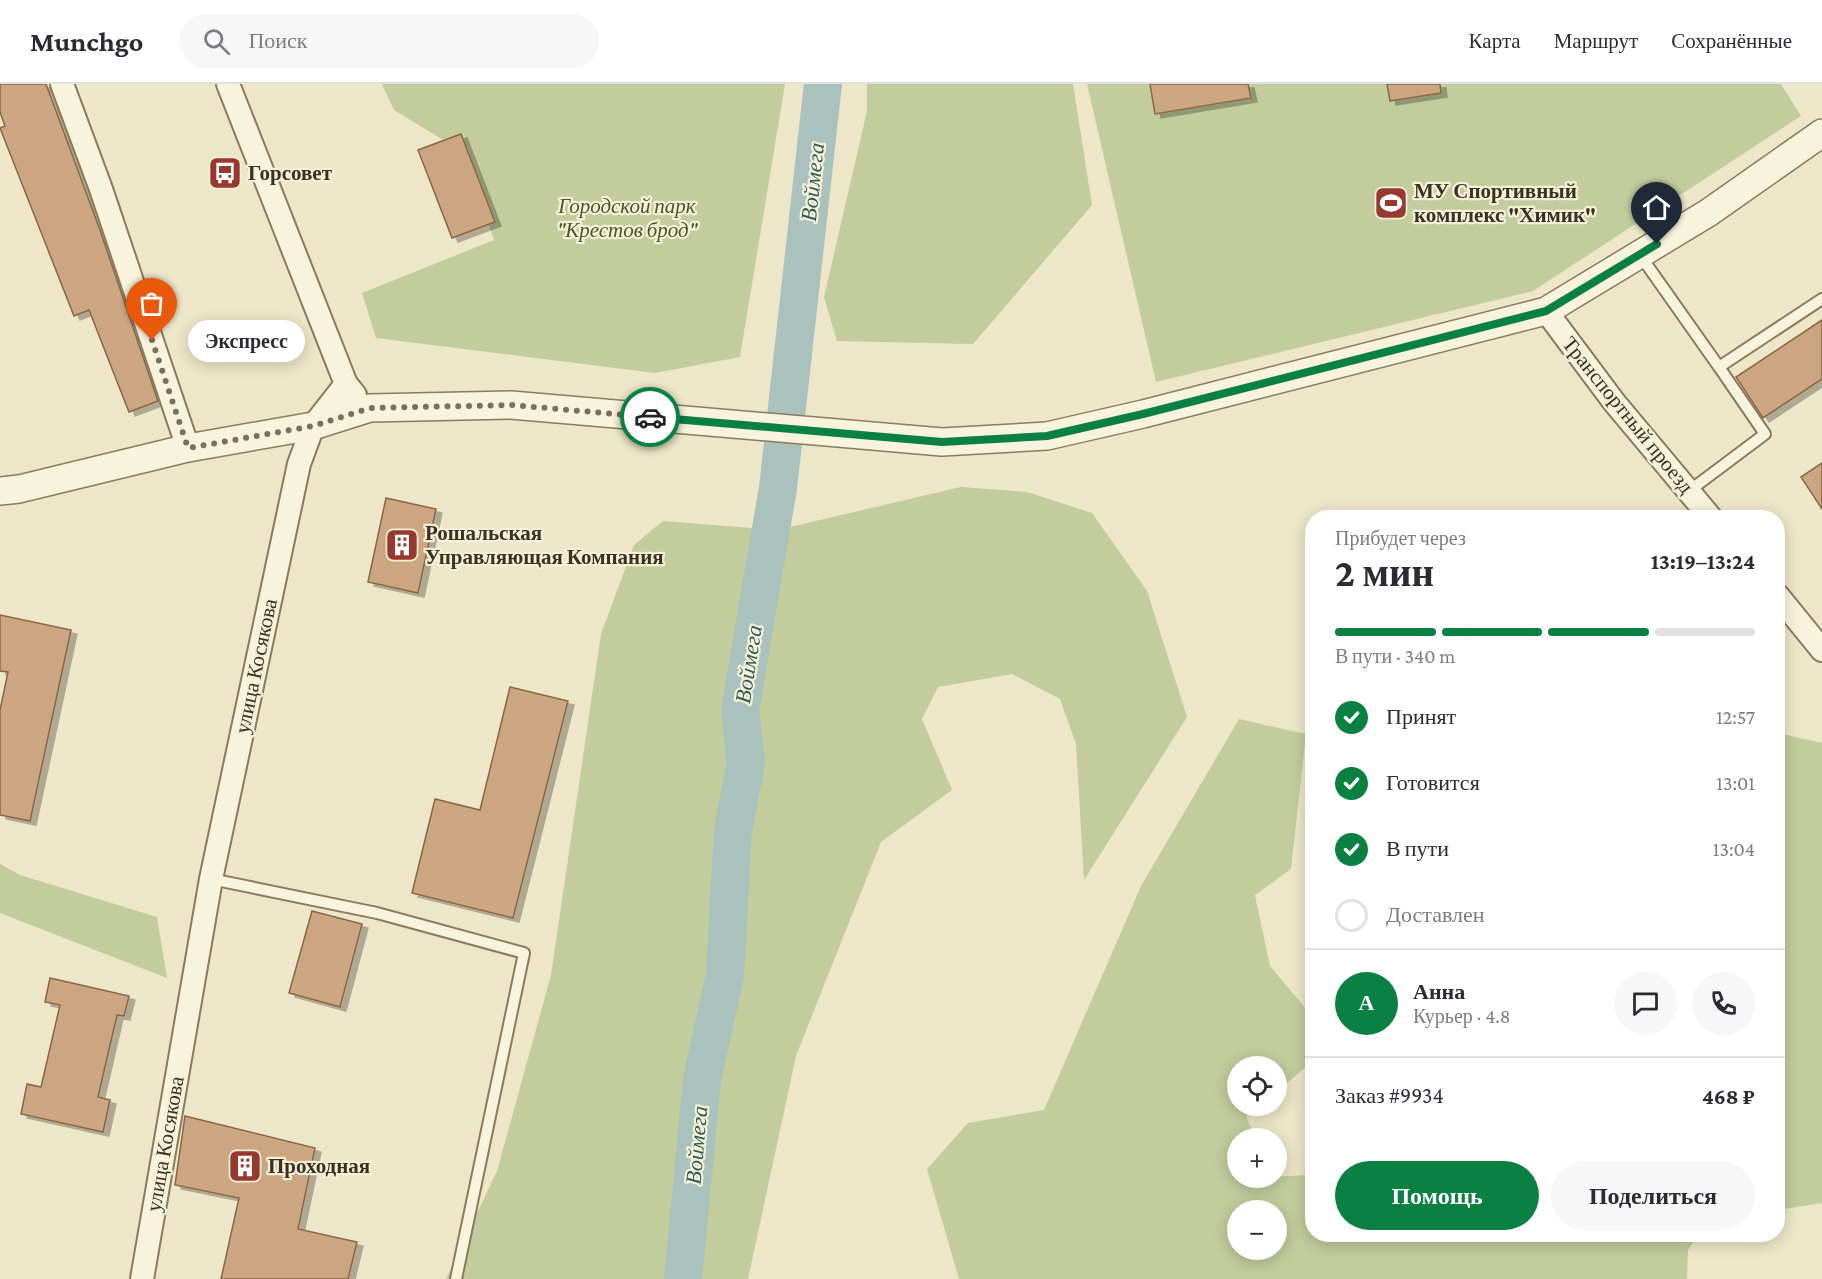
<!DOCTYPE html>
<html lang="ru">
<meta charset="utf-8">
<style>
:root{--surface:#fff;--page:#f7f7f7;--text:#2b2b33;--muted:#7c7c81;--line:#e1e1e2;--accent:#0b8043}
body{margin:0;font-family:"Crimson Pro",serif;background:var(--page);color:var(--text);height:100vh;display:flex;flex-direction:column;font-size:22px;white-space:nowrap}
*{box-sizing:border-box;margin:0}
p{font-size:20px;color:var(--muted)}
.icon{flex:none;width:33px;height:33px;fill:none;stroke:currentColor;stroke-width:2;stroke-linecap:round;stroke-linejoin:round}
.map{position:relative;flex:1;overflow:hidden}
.sheet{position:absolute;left:1305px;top:426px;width:480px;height:732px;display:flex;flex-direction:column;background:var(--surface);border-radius:24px;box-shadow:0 3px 15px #0003}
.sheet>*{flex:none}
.buttons{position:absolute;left:1227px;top:972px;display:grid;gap:12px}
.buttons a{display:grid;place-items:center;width:60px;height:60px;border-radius:50%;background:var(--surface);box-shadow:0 3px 15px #0003;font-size:30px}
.pin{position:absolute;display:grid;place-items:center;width:51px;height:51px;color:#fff;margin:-62px -26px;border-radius:50% 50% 50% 0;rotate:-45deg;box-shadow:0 0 6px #0007}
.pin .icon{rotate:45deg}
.courier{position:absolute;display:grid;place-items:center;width:60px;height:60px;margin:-30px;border:4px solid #0b8043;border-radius:50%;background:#fff;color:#222;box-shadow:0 2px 8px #0007}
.bubble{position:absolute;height:42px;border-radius:21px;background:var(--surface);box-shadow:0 3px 15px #0003;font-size:20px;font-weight:700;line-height:42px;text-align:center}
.overview em{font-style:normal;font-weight:700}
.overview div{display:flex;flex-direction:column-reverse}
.overview{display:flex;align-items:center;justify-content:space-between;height:102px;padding:0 30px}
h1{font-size:39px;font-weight:700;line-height:45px}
.bar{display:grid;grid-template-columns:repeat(4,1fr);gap:9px 6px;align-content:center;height:72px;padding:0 30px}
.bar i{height:8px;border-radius:4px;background:var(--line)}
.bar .active{background:var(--accent)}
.bar p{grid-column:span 4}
.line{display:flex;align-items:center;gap:15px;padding:0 30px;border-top:2px solid var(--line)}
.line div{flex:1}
.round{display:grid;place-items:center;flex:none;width:63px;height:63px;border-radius:32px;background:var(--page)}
ol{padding:0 30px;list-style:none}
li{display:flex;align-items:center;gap:18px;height:66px}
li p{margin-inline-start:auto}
li .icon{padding:6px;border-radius:50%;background:var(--accent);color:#fff;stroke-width:4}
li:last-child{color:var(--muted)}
li i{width:33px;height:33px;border:3px solid var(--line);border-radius:50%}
.primary-button{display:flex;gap:12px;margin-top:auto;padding:12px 30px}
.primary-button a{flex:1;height:69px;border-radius:36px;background:var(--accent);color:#fff;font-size:24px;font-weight:700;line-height:69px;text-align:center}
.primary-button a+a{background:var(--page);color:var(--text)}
header{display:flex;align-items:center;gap:36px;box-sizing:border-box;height:84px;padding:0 30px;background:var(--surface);border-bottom:2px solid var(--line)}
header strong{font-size:28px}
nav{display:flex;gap:33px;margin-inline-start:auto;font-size:21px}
.search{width:420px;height:54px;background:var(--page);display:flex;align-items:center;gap:15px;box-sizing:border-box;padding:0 21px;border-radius:33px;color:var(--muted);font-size:22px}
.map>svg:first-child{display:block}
</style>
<header>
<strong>Munchgo</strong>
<div class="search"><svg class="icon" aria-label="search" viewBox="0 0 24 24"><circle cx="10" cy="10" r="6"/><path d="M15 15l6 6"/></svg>Поиск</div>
<nav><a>Карта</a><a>Маршрут</a><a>Сохранённые</a></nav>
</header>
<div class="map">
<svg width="1822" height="1195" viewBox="0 0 1822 1195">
<defs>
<filter id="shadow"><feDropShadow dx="6" dy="4" stdDeviation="0" flood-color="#0004"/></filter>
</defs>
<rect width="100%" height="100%" fill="#eee6c9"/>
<g fill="#c2cc9c" fill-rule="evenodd">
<path d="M382,0h403l-45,273 -85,16 -279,-35 -14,-45 132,-53 -31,-88 -69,-42z"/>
<path d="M867,0h206l19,121 -119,139 -136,-3 -13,-44 43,-186z"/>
<path d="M1087,0h694l20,32 -268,175 -377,91z"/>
<path d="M961,403l66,5 65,21 55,78 40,126 -103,163 -8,-136 -16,-45 -48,-25 -74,13 -16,32 30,71 -71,52 -85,214 -48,223h-302l51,-108 54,-196 50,-341 33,-89 29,-24 114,9z"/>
<path d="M1239,635l67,15 -15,135 -36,26 15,71 42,50v46l-35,29 -1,-25h-38v40h20l-12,10 9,22h-17v40l74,-3v59l386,1 -10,15 -1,29h-728l-32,-110 41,-46 76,-13 97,-224zM1276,1126v40h-38v-40z"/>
<path d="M1778,649l44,10v460l-44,7z"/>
<path d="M0,780l20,11 137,42 10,61 -167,-65z"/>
</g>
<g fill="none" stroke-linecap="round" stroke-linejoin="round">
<path stroke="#a9c2bd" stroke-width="38" d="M683,1195l19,-199 23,-105 8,-146 13,-66 -6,-53 38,-222 45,-404"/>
</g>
<g fill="#cba680" stroke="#896644" stroke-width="1.5" filter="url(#shadow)">
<path d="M0,0h46l54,146 58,171 -29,11 -40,-102 -15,6 -74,-188 5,-2 -5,-14z"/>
<path d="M1150,0h98l3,14 -96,16z"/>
<path d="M1387,0h53l1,9 -51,8z"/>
<path d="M461,50l34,88 -43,16 -34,-88z"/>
<path d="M1822,236v59l-59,39 -27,-41z"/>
<path d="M1822,379v46l-21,-32z"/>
<path d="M386,414l50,11 -18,84 -50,-11z"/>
<path d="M0,531l71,15 -41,191 -30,-6v-105l8,-38 -8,-1z"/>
<path d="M510,603l58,14 -55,217 -101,-25 23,-94 45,11z"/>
<path d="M312,827l50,13 -22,83 -51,-14z"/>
<path d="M50,894l79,18 -5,20 -7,-1 -19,82 12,3 -7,32 -82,-18 6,-30 14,3 19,-82 -15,-3z"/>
<path d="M185,1032l130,32 -17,81 59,13 -9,37h-127l18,-81 -64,-13z"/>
</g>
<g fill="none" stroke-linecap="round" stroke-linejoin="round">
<defs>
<g id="service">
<path d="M1640,171l79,112 103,-68"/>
<path d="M1689,407l76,-57 -46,-67"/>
<path d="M211,795l166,34 147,40 -68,326"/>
</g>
<g id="minor">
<path d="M62,0l39,105 87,259"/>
<path d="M228,0l118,300 9,11"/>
<path d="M1546,227l68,91 97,116"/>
<path d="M1778,512l44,54"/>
<path d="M142,1195l69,-400 88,-415 14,-38 33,-42"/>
</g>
<path id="tertiary" d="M0,407l19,-2 169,-41 125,-22 57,-18 141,-3 431,37 105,-6 96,-22 403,-103 162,-98 114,-80"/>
</defs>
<use href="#service" stroke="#8a7a5e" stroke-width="14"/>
<use href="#minor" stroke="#8a7a5e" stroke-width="26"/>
<use href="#tertiary" stroke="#8a7a5e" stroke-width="30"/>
<use href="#service" stroke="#f8f3dc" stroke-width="10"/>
<use href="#minor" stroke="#f8f3dc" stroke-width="22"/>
<use href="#tertiary" stroke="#f8f3dc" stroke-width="27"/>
</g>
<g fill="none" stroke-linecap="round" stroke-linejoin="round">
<path stroke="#7a705c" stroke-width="6" stroke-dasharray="0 10.8" d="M152,256l36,108 125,-22 57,-18 142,-3 138,12"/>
<path stroke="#0b8043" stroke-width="8" d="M650,333l292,25 105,-6 96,-22 403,-103 111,-67"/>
</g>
<defs>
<symbol id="bus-square" viewBox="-11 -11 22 22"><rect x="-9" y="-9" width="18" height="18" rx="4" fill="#98392f" stroke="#f5f0d8"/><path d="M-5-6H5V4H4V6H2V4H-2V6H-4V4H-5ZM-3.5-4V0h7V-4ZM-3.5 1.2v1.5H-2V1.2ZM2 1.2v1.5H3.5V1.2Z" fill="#fff"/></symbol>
<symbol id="stadium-square" viewBox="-11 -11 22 22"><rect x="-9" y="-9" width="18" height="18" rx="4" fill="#98392f" stroke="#f5f0d8"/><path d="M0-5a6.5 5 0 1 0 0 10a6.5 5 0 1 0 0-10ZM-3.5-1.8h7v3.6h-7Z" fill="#fff"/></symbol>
<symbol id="building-square" viewBox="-11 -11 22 22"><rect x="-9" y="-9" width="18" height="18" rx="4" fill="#98392f" stroke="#f5f0d8"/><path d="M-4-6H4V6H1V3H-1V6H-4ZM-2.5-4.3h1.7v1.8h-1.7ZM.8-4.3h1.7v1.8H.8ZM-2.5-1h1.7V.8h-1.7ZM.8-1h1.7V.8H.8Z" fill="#fff"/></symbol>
</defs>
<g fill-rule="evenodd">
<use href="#bus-square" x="206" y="70" width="38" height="38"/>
<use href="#stadium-square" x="1372" y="100" width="38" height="38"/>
<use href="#building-square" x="383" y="442" width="38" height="38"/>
<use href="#building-square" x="226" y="1063" width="38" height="38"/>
</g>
<g text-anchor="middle" stroke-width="4.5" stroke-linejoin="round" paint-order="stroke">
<g font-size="21" font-weight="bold" fill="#3b3021" stroke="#f5f0d8" text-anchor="start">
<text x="248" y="96">Горсовет</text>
<text x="1414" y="114">МУ Спортивный<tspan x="1414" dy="24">комплекс "Химик"</tspan></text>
<text x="425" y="456">Рошальская<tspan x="425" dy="24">Управляющая Компания</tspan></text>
<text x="268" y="1089">Проходная</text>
</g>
<g font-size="21" font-style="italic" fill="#465728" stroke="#f5f0d8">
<text x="627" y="129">Городской парк<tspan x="627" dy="24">"Крестов брод"</tspan></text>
</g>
<g font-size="21" fill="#3b3021" stroke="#f5f0d8">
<text transform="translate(1628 331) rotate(51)" y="7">Транспортный проезд</text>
<text transform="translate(256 582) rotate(-78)" y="7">улица Косякова</text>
<text transform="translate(165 1060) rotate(-80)" y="7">улица Косякова</text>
</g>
<g font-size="22" font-style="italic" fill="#31595a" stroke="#f5f0d8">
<text transform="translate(812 98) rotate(-84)" y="8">Воймега</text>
<text transform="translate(748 580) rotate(-81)" y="8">Воймега</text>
<text transform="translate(696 1061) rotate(-85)" y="8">Воймега</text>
</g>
</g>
</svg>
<div class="buttons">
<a><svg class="icon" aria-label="locate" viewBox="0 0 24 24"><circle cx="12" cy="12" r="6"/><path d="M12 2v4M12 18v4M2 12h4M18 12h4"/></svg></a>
<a>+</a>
<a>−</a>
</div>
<div class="pin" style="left:152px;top:256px;background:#ea580c"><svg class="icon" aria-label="bag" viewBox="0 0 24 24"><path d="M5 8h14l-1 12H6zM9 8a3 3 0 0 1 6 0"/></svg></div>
<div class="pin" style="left:1657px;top:160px;background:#1f2937"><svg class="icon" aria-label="home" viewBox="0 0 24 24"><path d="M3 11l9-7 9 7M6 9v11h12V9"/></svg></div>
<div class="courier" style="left:650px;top:333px"><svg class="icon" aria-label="car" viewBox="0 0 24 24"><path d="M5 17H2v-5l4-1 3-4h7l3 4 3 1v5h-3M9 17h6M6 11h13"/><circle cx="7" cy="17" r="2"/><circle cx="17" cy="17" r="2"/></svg></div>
<div class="bubble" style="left:188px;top:236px;width:117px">Экспресс</div>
<section class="sheet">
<div class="overview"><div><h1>2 мин</h1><p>Прибудет через</p></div><em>13:19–13:24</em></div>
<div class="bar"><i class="active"></i><i class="active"></i><i class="active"></i><i></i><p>В пути · 340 m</p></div>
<ol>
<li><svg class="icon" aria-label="check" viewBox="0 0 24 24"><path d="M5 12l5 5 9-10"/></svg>Принят<p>12:57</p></li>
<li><svg class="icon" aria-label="check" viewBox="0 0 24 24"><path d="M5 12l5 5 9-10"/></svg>Готовится<p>13:01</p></li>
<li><svg class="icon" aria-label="check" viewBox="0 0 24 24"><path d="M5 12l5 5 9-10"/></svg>В пути<p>13:04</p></li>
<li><i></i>Доставлен</li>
</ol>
<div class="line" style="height:108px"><b class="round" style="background:var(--accent);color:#fff">А</b><div><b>Анна</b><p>Курьер · 4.8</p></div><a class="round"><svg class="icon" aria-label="chat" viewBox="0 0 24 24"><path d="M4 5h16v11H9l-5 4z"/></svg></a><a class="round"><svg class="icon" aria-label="phone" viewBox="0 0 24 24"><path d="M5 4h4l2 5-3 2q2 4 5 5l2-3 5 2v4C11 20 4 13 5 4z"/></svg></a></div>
<div class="line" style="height:78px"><div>Заказ #9934</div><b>468 ₽</b></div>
<div class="primary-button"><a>Помощь</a><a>Поделиться</a></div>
</section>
</div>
